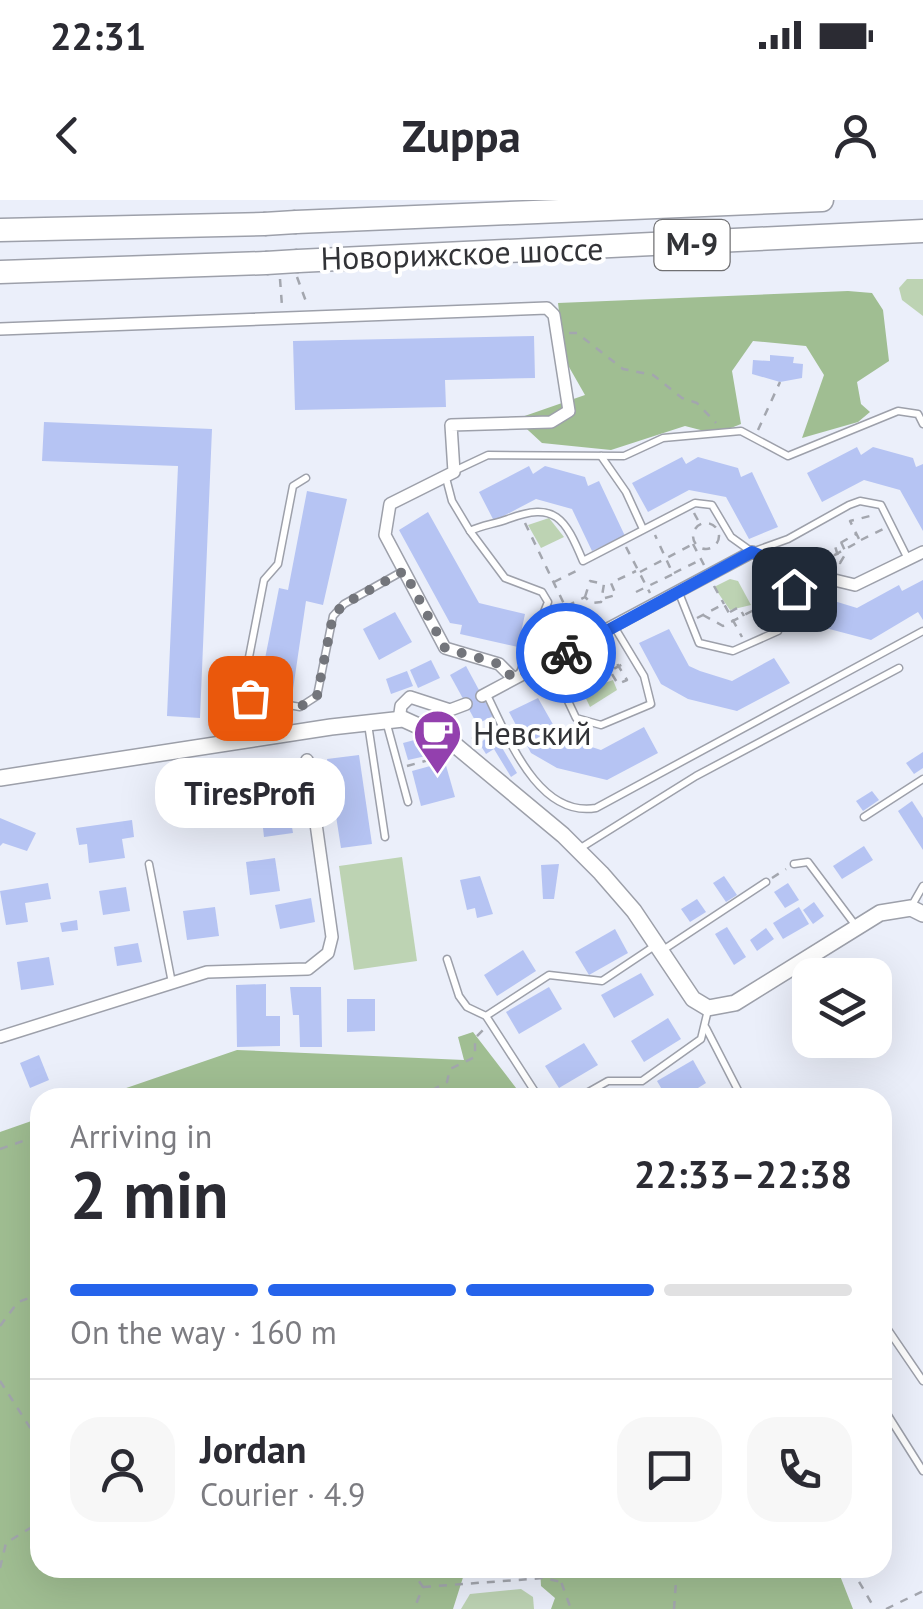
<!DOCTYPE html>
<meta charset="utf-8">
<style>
:root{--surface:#fff;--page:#f7f7f7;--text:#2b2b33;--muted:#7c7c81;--line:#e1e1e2;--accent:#2563eb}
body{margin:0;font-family:"PT Sans",sans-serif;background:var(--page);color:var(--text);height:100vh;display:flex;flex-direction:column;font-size:38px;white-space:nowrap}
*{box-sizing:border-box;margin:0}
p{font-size:32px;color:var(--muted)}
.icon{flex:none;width:55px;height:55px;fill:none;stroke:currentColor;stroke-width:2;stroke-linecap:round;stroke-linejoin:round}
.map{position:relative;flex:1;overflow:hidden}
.side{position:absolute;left:30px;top:888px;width:862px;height:490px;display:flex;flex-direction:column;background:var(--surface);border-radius:30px;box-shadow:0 10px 40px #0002}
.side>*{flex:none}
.tools{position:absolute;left:792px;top:758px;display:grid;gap:20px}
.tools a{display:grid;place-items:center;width:100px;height:100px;border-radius:20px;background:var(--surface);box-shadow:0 10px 40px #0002;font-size:50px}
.pin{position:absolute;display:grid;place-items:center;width:85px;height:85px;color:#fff;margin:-42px;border-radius:20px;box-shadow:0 5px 15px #0006}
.courier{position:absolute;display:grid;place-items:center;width:100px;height:100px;margin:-50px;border:8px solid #2563eb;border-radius:50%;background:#fff;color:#222;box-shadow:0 2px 12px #0007}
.bubble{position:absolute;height:70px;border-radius:30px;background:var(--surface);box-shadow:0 10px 40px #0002;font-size:32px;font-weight:700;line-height:70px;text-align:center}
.headline em{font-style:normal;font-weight:700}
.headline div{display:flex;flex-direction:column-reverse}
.headline{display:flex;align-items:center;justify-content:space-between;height:170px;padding:0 40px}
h1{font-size:65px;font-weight:700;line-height:75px}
.bar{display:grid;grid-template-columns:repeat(4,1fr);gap:15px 10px;align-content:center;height:120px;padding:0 40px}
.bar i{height:12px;border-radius:8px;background:var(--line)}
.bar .on{background:var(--accent)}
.bar p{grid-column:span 4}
.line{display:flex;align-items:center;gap:25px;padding:0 40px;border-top:2px solid var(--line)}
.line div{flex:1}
.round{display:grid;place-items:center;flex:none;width:105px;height:105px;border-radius:30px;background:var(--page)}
.status{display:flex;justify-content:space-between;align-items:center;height:70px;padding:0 50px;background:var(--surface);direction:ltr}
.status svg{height:28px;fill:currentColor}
header{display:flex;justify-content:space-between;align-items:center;height:130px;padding:0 40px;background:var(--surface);font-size:45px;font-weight:700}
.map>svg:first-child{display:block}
</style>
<div class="status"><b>22:31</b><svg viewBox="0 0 49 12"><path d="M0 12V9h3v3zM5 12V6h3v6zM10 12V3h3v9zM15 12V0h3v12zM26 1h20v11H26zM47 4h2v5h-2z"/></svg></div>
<header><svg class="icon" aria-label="back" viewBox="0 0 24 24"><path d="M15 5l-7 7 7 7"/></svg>Zuppa<svg class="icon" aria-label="person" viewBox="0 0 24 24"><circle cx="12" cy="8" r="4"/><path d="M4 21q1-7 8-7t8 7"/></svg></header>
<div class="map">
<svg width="923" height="1409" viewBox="0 0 923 1409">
<rect width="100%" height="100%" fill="#ebeffa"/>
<g fill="#bdd3b3">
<path d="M907,79h16v37l-21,-16 -3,-12z"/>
<path d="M549,318l15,19 -23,11 -13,-23z"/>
<path d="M730,379l8,2 13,24 -21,5 -16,-23z"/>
<path d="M589,454l7,15 -11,6 6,13 22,-8 4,10 -27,17 -21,-44z"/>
<path d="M402,657l15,104 -63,9 -15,-104z"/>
<path d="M521,1389l12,8 1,12h-73l9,-15z"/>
</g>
<g fill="#a0be92">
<path d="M848,91l24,2 11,17 6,51 -32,21 4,22 9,8 -12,10 -56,16 22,-63 -18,-29 -53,-5 -21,30 9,53 -25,10 -31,-8 -74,24 -69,-7 -26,-24 69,-24 -20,-35 -7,-57z"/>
<path d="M473,832l50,65h-423l137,-47 227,10 -6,-23z"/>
<path d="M40,918v450h426l-13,41h-453v-477z"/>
<path d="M540,1368h297l16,41h-302l4,-11 -14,-12z"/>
</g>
<g fill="#b6c4f3">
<path d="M534,136l1,42 -90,2 1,27 -151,3 -2,-69z"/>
<path d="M770,155l24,2 -1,6 10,1 -1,14 -22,4 -28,-8 1,-14 17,1z"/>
<path d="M44,222l168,7 -12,289 -33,-2 11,-250 -136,-5z"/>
<path d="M857,247l4,8 12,-8 40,11 3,9 7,-3v67l-23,-41 -36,-10 -42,22 -15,-29z"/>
<path d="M682,257l4,7 12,-7 40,11 3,9 11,-5 26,55 -29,12 -23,-42 -37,-7 -41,22 -16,-29z"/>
<path d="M529,266l4,8 12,-8 40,11 3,9 11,-5 26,55 -33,15 -20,-42 -36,-10 -42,22 -15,-29z"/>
<path d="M307,291l40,8 -24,106 -17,-4 -14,95 -33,-7 20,-101 9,2z"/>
<path d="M428,312l51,91 46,11 -7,33 -58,-13 2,-9 -12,-2 -51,-93z"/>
<path d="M923,380v40l-5,-8 -47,28 -72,-19 9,-28 49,15 42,-23 3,6z"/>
<path d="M395,412l17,30 -33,18 -16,-31z"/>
<path d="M669,429l20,37 11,5 32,10 42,-23 16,25 -53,28 -49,-12 -27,-15 -22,-41z"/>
<path d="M431,460l9,18 -22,10 -8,-18z"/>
<path d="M466,466l27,50 -16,8 -27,-49z"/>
<path d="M407,471l6,15 -22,8 -5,-15z"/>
<path d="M538,498l21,37 11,5 31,10 43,-23 14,26 -51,27 -50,-12 -26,-15 -22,-41z"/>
<path d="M494,534l23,39 -6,4 -17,-28 -8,5 -7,-11z"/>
<path d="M422,538l4,18 -18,4 -5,-17z"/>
<path d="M923,552v16l-9,6 -8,-11z"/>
<path d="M359,555l13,89 -31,4 -14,-89z"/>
<path d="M445,562l10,35 -34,9 -9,-35z"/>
<path d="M282,572l4,25 -28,4 -4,-25z"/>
<path d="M872,591l7,9 -16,11 -7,-10z"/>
<path d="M912,601l11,17v32l-25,-39z"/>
<path d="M290,615l3,18 -29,4 -2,-18z"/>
<path d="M0,618l36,15 -9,18 -24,-8 -3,3z"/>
<path d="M132,620l2,17 -12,2 3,19 -36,5 -2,-19 -8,1 -3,-17z"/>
<path d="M864,646l9,14 -31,19 -9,-13z"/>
<path d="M275,658l5,33 -30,4 -4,-33z"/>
<path d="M559,664l-5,35h-11l-2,-34z"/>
<path d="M480,676l13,38 -16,4 -2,-10 -8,2 -7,-30z"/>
<path d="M724,676l13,19 -11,7 -13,-19z"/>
<path d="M48,683l3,16 -26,4 3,19 -22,3 -6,-34z"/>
<path d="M788,683l11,17 -14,8 -11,-16z"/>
<path d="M126,687l4,24 -27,4 -4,-24z"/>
<path d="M311,698l4,24 -35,7 -5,-24z"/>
<path d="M697,699l9,13 -16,10 -9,-13z"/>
<path d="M814,702l10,14 -11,8 -10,-14z"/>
<path d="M215,707l4,29 -32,4 -4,-29z"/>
<path d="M799,707l10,17 -26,15 -10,-16z"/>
<path d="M77,720l1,10 -16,2 -2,-9z"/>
<path d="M727,727l19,30 -12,8 -19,-31z"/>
<path d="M766,728l8,11 -17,12 -7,-11z"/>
<path d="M615,729l13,24 -39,22 -14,-23z"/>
<path d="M138,743l4,19 -25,4 -3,-19z"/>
<path d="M523,750l13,21 -39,25 -13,-21z"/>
<path d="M49,757l5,28 -33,5 -4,-28z"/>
<path d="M641,773l13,22 -40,23 -13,-23z"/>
<path d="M266,784v32h14v30l-43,1 -1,-62z"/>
<path d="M290,787h31l1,60h-22l-1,-32h-6z"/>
<path d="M549,787l13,22 -43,25 -13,-22z"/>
<path d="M347,799h28v32l-28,1z"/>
<path d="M668,818l13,21 -37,23 -13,-21z"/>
<path d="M584,843l14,22 -39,23 -14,-22z"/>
<path d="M39,855l10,25 -19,8 -10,-25z"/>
<path d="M693,860l13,23 -24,15h-15l-10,-17z"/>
</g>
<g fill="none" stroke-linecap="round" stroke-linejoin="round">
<defs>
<g id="service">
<path d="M601,256l25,36 17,37"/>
<path d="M454,271l34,-16 136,1 39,-18 78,-7 47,25 110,-45 20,3 5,10"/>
<path d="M306,278l-13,8 -15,78 -14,16 -21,108 7,10 50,9 17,-11 16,-80 11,-12 59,-33"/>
<path d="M446,278l6,23 18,30c12,-6 25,-7 38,-12 47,-18 57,-1 75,42l112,-58 17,2 19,32 21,15 36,-13 61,-34 11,-4 21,4 27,54"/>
<path d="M470,331l35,47 37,14 6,10 -29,73"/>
<path d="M679,393l20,50 34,8 45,-20 13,-30 6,-30"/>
<path d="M549,461l27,57 25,7 50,-21 -7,-28 -29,-48"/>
<path d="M487,495c21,42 51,123 109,113l327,-177"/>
<path d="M386,521l22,81"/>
<path d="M368,524l17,113"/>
<path d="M864,617l59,-38"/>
<path d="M579,649l117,-73 203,-108"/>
<path d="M149,664l23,119"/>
<path d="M794,664l14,-2 48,64"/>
<path d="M911,707l12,-21"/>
<path d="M663,750l103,-68"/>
<path d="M447,759l12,37 8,11 19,9 53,82"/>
<path d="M486,816l63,-41 53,6 54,-36"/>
<path d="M706,828l36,70"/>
<path d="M578,898l30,-17h34l59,-42 7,-29"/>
<path d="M882,1121l41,60"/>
<path d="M882,1206l41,65"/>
</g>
<g id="minor">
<path d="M0,129l547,-21 7,7 15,96 -18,11 -100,3 3,47 -64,32 -5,31 60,113 54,16 14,14"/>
<path d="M482,496l270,-144 45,19 58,14 68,-33"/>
<path d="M399,520l2,-14 9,-9 40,13 16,-6"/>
<path d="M0,837l207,-65 101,-3 20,-16 4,-16 -25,-177"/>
</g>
<path id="tertiary" d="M0,578l331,-51 72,-8 46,21 114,95 38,38 33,38 59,88 15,9 27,-5 145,-90 31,-5 12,6"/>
<g id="motorway">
<path d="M296,22l526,-22"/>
<path d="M0,30l264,-6"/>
<path d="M298,61l625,-30"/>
<path d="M0,72l266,-9"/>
</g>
</defs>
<use href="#service" stroke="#9da0aa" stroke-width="9"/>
<use href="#minor" stroke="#9da0aa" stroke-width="14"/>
<use href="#tertiary" stroke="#9da0aa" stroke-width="18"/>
<use href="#motorway" stroke="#9da0aa" stroke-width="25"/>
<g stroke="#a3a6ae" stroke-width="2.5" stroke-dasharray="8 8" stroke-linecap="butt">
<path d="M297,77l11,30"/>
<path d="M280,79l2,27"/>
<path d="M569,133h8l46,36 30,6 29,23 15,5 19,20"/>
<path d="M758,230l22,-48"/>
<path d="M694,313l6,11"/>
<circle cx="706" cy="336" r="13"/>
<path d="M525,323l53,110"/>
<path d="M861,340l24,-12"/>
<path d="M841,342l5,11 -6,10 -5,-17 21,-12"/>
<path d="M693,344l11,21"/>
<path d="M626,347l24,46"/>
<path d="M820,363l40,-22 -10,-20 24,-6"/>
<path d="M640,372l51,-27"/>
<path d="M674,373l24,-12"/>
<path d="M554,382l24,-12"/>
<path d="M714,386l10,18"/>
<path d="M636,392l37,-18 -18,-39"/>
<path d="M605,398l11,-3 -5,-12 25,-12"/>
<path d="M567,406l18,-9 6,6 10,-1 3,-18 -14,-3 -5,16"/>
<path d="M730,412l9,-5 5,9"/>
<path d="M703,415l20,11 29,-15 22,3"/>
<path d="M697,418l27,-14 18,33"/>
<path d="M591,456l20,-2 16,26 -9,4 -8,-13"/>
<path d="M600,476l23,-12"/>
<path d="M578,495l25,-12 -15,-30"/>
<path d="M472,539l20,-9"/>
<path d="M407,566l40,-11"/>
<path d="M772,678l14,-9"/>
<path d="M418,898l29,-16 3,-13 25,-12v-19l8,-8"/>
<path d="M0,949l40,-14"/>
<path d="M0,1126l18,-24 22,-8"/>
<path d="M0,1181l40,62"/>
<path d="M0,1368l6,-25 34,-21"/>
<path d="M410,1368l13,19 -9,22"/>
<path d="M556,1368l15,41"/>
<path d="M851,1368l24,41"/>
<path d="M423,1387l121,-9 17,4"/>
<path d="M674,1409l3,-41"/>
<path d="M886,1409l37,-18"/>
</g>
<use href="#service" stroke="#fff" stroke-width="6"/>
<use href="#minor" stroke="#fff" stroke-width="11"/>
<use href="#tertiary" stroke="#fff" stroke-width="15"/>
<use href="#motorway" stroke="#fff" stroke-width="22"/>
<defs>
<g id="motorway-bridge">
<path d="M264,24l32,-2"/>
<path d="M266,63l32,-2"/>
</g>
</defs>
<use href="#motorway-bridge" stroke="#9da0aa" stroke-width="25" stroke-linecap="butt"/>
<use href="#motorway-bridge" stroke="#fff" stroke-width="22"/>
</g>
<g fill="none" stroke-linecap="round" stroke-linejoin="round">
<path stroke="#73757b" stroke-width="10" stroke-dasharray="0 18" d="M250,498l50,9 17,-11 16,-80 11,-12 60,-33 41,77 54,16 14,14 53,-25"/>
<path stroke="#2563eb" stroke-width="12" d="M566,453l186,-101 45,19 -3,18"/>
</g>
<defs>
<symbol id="cafe-pin" viewBox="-11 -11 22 30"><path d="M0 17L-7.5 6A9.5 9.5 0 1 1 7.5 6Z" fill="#9340ae" stroke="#fff"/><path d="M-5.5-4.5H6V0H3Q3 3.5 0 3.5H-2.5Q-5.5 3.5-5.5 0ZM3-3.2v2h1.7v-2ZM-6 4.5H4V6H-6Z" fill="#fff"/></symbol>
</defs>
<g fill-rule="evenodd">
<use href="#cafe-pin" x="410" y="506" width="55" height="75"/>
</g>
<g text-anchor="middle" stroke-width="8" stroke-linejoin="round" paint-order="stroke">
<rect fill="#fff" stroke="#707073" stroke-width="2.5" x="654.5" y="20" width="75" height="50" rx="8"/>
<g font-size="30" font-weight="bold" fill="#323337">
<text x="692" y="55">М-9</text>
</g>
<g font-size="32" fill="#323337" stroke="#fff">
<text transform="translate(462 54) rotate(-2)" y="11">Новорижское шоссе</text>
</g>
<g font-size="32" fill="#323337" stroke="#fff" text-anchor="start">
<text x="473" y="545">Невский</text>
</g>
</g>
</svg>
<div class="tools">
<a><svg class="icon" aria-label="layers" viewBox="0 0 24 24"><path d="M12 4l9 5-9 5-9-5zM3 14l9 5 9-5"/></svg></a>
</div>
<div class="pin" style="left:250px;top:498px;background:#ea580c"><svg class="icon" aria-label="bag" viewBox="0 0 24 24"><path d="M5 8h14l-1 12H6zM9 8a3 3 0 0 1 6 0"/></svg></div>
<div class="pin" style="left:794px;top:389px;background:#1f2937"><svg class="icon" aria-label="home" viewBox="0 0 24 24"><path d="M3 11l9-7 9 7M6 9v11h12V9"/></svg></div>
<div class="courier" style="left:566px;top:453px"><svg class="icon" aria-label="bike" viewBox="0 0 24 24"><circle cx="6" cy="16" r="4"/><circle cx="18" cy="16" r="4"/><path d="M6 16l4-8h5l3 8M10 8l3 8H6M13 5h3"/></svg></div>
<div class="bubble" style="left:155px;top:558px;width:190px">TiresProfi</div>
<section class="side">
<div class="headline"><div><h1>2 min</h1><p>Arriving in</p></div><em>22:33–22:38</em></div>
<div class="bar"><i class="on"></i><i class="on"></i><i class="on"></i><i></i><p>On the way · 160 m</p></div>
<div class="line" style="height:180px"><a class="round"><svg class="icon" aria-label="person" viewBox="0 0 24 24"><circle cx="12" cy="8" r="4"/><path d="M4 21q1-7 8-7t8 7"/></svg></a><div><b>Jordan</b><p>Courier · 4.9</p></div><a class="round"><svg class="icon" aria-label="chat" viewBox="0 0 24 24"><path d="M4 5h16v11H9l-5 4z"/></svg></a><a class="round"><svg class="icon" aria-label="phone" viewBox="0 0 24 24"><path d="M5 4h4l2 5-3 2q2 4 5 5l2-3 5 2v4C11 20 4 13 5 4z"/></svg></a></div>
</section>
</div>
